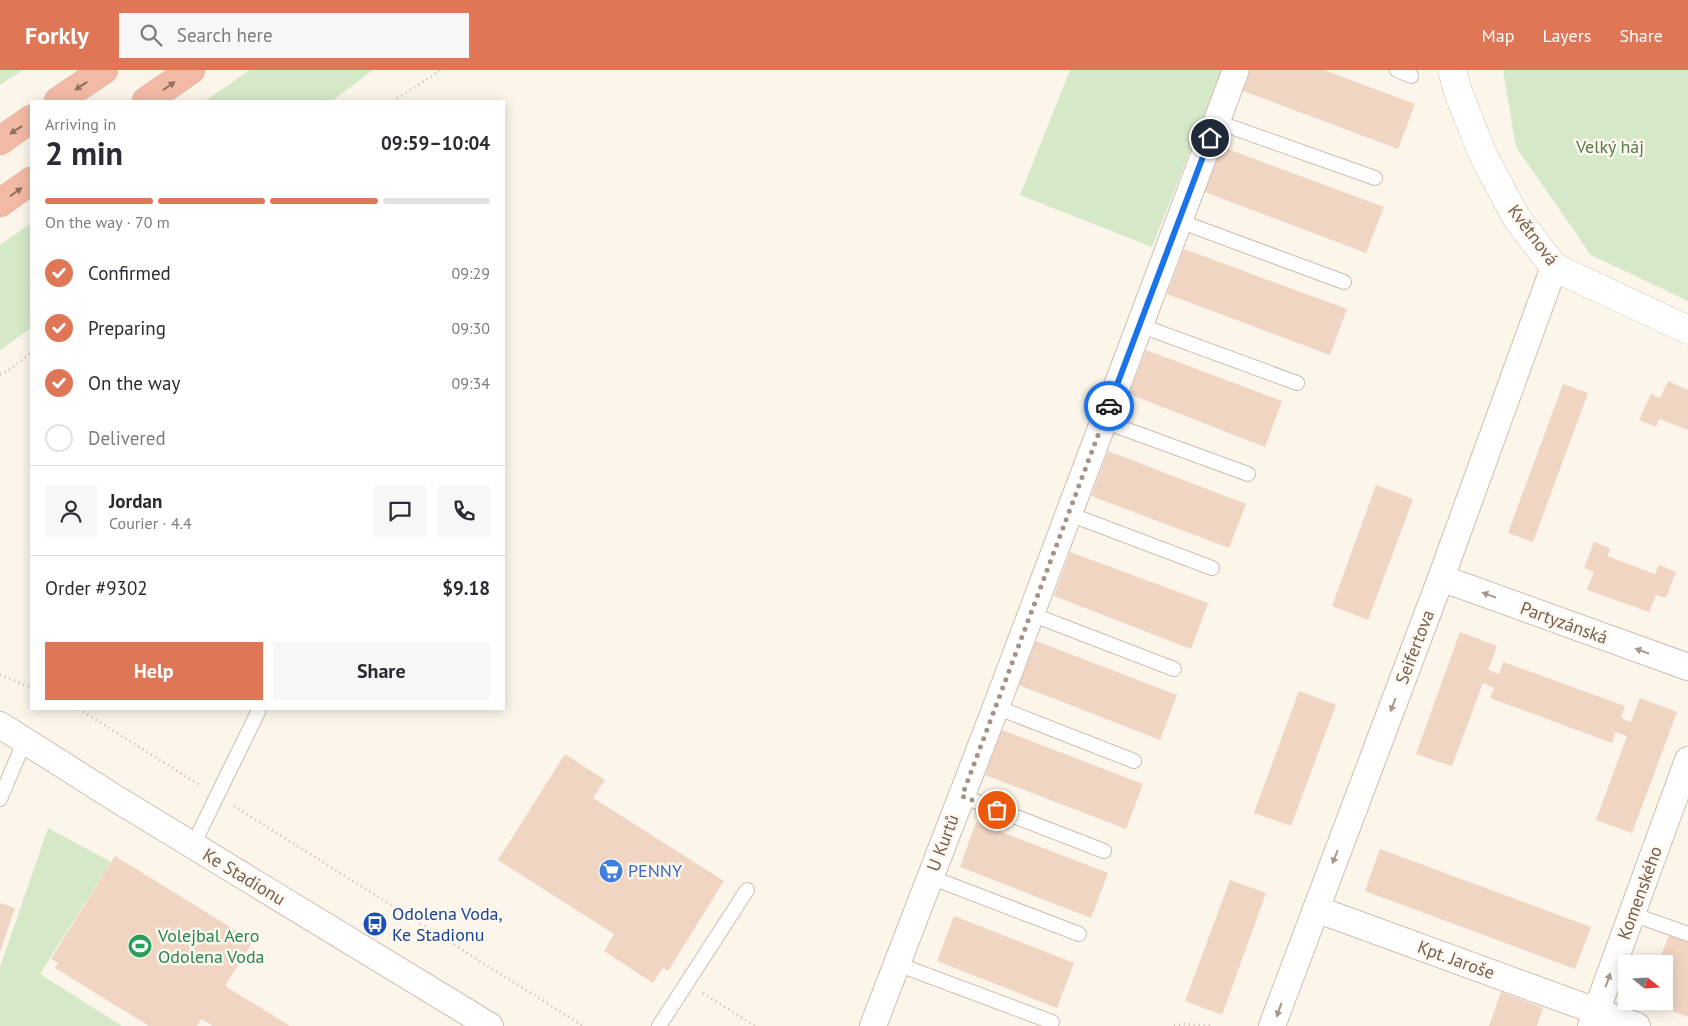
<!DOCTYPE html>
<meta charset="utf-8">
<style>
:root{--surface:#fff;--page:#f7f7f7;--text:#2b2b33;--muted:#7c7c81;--line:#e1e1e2;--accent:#df7656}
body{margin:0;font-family:"PT Sans",sans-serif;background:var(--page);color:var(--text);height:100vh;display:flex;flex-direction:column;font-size:19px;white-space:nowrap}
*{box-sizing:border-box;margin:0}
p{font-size:16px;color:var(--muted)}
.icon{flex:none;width:28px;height:28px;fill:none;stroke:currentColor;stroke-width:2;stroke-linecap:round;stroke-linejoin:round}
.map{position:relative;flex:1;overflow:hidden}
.side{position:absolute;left:30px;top:30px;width:475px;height:610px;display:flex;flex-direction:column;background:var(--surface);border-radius:0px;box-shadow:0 2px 12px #0003}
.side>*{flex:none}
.needle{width:32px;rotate:108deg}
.tools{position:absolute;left:1618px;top:885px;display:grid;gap:10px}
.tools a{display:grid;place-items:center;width:55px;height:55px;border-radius:0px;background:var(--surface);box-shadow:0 2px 12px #0003;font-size:25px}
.pin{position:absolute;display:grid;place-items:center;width:42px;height:42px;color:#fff;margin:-21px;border:2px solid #fff;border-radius:50%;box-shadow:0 1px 5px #0007}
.courier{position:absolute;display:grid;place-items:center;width:50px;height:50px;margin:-25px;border:4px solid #1a73e8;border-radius:50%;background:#fff;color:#222;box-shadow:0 1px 6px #0007}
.overview em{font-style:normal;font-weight:800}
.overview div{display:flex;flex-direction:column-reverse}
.overview{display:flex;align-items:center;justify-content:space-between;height:85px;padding:0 15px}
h1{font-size:32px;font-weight:800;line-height:38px}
.bar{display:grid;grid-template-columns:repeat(4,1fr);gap:8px 5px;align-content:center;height:60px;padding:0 15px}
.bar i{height:6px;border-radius:4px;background:var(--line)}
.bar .selected{background:var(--accent)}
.bar p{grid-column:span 4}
.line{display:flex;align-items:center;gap:12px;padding:0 15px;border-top:1px solid var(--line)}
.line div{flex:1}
.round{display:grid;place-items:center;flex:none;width:52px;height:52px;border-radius:0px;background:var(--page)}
ol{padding:0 15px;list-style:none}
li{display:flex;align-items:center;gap:15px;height:55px}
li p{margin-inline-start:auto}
li .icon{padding:5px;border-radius:50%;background:var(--accent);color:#fff;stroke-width:4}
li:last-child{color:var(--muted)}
li i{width:28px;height:28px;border:2px solid var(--line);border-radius:50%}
.button{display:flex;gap:10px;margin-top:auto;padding:10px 15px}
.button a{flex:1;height:58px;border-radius:0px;background:var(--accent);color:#fff;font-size:20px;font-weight:800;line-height:58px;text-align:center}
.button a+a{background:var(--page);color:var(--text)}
header{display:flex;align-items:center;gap:30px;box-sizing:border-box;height:70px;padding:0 25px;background:var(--accent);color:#fff}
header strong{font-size:24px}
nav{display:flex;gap:28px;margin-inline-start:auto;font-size:18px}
.search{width:350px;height:45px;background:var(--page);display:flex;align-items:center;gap:12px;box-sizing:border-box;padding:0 18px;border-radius:0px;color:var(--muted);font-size:19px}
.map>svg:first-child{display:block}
</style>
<header>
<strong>Forkly</strong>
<div class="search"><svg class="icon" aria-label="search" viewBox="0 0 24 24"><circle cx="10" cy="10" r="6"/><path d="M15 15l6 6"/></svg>Search here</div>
<nav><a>Map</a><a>Layers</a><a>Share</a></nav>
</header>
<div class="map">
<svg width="1688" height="956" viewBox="0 0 1688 956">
<rect width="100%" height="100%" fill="#fcf5ea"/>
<g fill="#d5e9c8">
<path d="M0,0h23l-23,15z"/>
<path d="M250,0h123l-41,31h-127z"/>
<path d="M1070,0h152l-70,177 -132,-52z"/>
<path d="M1503,0h185v231l-97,-46 -75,-108z"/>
<path d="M31,153v105l-31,22v-105z"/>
<path d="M48,758l63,34 -71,112 82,52h-122v-59z"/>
</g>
<g fill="#f0d5c3">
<path d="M1250,0h74l91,34 -17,45 -155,-58z"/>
<path d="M1222,77l162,60 -18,46 -161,-61z"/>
<path d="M1184,179l163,60 -17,46 -163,-61z"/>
<path d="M1146,280l136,51 -17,46 -136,-53z"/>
<path d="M1668,311l20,9v40l-29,-11 -3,8 -17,-7 12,-26 9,4z"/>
<path d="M1563,314l25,9 -55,149 -25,-9z"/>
<path d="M1108,381l138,53 -17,44 -138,-52z"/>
<path d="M1376,415l37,14 -45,121 -36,-14z"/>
<path d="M1594,472l16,6 -3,8 48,18 4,-9 17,7 -10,26 -10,-3 -7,17 -62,-22 7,-18 -10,-4z"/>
<path d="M1070,482l138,51 -17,46 -137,-53z"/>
<path d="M1460,562l37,14 -9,24 11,4 4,-12 122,44 -4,12 10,4 9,-24 37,14 -45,121 -36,-13 31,-84 -12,-4 -3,11 -122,-45 4,-10 -11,-5 -31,83 -36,-12z"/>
<path d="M1036,571l141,54 -17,45 -141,-55z"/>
<path d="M1299,621l37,14 -45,121 -37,-13z"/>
<path d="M1002,660l141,54 -17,45 -141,-54z"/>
<path d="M565,684l40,26 -12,18 131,83 -56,90 -5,-3 -10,15 -49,-32 10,-17 -116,-74z"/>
<path d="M976,752l132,51 -17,45 -131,-51z"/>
<path d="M1380,779l211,78 -16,42 -210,-78z"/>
<path d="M115,786l138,85 -28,45 65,40h-77l-12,-7 -4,7h-48l-94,-58 3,-5 -7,-4z"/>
<path d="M1230,810l36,13 -44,122 -37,-14z"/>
<path d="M0,833l15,5 -15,44z"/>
<path d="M954,846l120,47 -17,45 -120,-47z"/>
<path d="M1669,865l19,7v75l-42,-16h18v-37h-6z"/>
<path d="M1501,922l42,16 -6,18h-48z"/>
</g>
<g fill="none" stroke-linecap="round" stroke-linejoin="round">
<defs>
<g id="lane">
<path d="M1397,0l14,6"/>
<path d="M1217,52l158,56"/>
<path d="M1179,151l165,61"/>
<path d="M1139,255l158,58"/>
<path d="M1103,351l145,53"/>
<path d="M1069,444l143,54"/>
<path d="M1031,544l143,55"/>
<path d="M996,637l138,54"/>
<path d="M962,726l142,55"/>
<path d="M0,729l25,-59"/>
<path d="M193,775l65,-133"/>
<path d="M930,807l149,57"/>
<path d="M1632,844l56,20"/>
<path d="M897,894l155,58"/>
<path d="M659,956l88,-136"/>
</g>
<g id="street">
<path d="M1441,508l247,89"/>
<path d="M0,655l115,73 375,228"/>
<path d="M1316,839l321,117"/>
<path d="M873,956l123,-319 240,-637"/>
<path d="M1272,956l169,-448 113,-311"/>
<path d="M1591,956l97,-266"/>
</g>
<path id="secondary" d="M1452,0l6,22 25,63 33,62 38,50 134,63"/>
<g id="highway">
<path d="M58,31l46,-31"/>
<path d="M146,31l45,-31"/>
<path d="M0,71l31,-22"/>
<path d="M0,133l31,-22"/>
</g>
</defs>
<use href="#lane" stroke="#cebdb0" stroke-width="16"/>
<use href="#street" stroke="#cebdb0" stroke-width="28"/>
<use href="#secondary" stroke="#d0bead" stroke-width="29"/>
<use href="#highway" stroke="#d9d2cd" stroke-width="29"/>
<g stroke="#d5b9a5" stroke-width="3" stroke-dasharray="1 4" stroke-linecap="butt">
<path d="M393,31l48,-31"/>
<path d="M0,304l8,-3 23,-18"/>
<path d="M0,605l31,12"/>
<path d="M79,639l122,77"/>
<path d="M234,736l349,220"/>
<path d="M703,923l52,33"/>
<path d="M1174,956l8,-2 30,2"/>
</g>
<use href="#lane" stroke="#fff" stroke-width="14"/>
<use href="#street" stroke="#fff" stroke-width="26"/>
<use href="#secondary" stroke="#fff" stroke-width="28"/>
<use href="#highway" stroke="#f2baa4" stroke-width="28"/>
</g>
<defs><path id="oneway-solid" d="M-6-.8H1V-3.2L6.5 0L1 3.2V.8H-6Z" transform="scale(1.25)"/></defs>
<g fill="#8f705f">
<use href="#oneway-solid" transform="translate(81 16) rotate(146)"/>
<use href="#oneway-solid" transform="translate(169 16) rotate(-35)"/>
<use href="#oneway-solid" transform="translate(16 60) rotate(146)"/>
<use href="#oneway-solid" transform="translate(16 122) rotate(-35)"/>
</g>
<g fill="#a6968c">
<use href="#oneway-solid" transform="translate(1489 525) rotate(-160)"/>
<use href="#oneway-solid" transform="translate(1642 581) rotate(-160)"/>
<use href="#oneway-solid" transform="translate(1393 635) rotate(111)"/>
<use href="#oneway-solid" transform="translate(1335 787) rotate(111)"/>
<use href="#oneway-solid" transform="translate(1608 910) rotate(-70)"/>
<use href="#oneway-solid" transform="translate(1279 940) rotate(110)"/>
</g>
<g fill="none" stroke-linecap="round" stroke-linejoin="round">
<path stroke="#a59285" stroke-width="5" stroke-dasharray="0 9" d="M997,740l-35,-14 147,-390"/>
<path stroke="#1a73e8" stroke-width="6" d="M1109,336l101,-268"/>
</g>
<defs>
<symbol id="supermarket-disc" viewBox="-11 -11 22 22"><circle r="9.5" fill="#3f7fe0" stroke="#fef9f0"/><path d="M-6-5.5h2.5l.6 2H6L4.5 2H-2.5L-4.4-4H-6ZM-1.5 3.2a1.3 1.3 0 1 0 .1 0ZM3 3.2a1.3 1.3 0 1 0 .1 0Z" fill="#fff"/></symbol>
<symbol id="bus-disc" viewBox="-11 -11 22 22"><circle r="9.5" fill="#1a4fb4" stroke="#fef9f0"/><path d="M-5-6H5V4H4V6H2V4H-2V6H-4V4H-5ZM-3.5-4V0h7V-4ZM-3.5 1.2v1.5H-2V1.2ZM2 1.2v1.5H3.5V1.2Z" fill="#fff"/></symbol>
<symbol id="stadium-disc" viewBox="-11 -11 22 22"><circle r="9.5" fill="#2e9e5b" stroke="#fef9f0"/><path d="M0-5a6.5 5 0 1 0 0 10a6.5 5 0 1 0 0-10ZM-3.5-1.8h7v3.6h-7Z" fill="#fff"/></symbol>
</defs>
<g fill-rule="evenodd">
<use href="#supermarket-disc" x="597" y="787" width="28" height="28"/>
<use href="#bus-disc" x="361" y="840" width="28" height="28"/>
<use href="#stadium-disc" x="126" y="862" width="28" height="28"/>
</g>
<g text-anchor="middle" stroke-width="5" stroke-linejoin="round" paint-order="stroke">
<g font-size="18" fill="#557b46" stroke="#fef9f0">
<text x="1610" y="83">Velký háj</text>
</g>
<g font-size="18" fill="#765d4e" stroke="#fef9f0">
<text transform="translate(1533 165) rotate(53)" y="6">Květnová</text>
<text transform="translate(1564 553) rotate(20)" y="6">Partyzánská</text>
<text transform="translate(1415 577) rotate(-69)" y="6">Seifertova</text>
<text transform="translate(943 773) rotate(-69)" y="6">U Kurtů</text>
<text transform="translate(244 807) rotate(31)" y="6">Ke Stadionu</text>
<text transform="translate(1640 823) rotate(-70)" y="6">Komenského</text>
<text transform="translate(1456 890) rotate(20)" y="6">Kpt. Jaroše</text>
</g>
<g font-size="18" fill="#366cbe" stroke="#fef9f0" text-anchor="start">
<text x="628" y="807">PENNY</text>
</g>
<g font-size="18" fill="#164399" stroke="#fef9f0" text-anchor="start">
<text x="392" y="850">Odolena Voda,<tspan x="392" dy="21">Ke Stadionu</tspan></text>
</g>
<g font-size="18" fill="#27864d" stroke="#fef9f0" text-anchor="start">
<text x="158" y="872">Volejbal Aero<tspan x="158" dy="21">Odolena Voda</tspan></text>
</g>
</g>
</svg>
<div class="tools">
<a><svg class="needle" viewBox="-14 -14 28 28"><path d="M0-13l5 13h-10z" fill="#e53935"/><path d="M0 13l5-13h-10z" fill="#7c7c81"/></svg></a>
</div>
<div class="pin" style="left:997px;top:740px;background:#ea580c"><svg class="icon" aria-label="bag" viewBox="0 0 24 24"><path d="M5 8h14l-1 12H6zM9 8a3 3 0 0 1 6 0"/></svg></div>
<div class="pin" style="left:1210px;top:68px;background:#1f2937"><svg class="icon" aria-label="home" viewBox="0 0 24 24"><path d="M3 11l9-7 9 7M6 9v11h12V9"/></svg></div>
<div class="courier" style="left:1109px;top:336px"><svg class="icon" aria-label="car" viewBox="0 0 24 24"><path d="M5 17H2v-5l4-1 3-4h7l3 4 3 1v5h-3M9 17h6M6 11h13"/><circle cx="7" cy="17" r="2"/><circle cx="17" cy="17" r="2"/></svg></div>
<section class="side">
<div class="overview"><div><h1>2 min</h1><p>Arriving in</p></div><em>09:59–10:04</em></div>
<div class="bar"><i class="selected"></i><i class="selected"></i><i class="selected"></i><i></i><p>On the way · 70 m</p></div>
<ol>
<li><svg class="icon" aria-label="check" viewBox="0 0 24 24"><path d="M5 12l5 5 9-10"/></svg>Confirmed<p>09:29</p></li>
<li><svg class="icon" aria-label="check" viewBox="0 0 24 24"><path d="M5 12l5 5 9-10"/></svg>Preparing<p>09:30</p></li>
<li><svg class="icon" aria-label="check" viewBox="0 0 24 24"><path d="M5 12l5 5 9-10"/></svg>On the way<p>09:34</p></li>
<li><i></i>Delivered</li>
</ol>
<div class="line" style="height:90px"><a class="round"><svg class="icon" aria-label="person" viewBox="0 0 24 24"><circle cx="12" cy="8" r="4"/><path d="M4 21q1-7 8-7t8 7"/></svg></a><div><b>Jordan</b><p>Courier · 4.4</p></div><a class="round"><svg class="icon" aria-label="chat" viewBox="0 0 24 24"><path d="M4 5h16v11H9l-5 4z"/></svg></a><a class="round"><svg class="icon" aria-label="phone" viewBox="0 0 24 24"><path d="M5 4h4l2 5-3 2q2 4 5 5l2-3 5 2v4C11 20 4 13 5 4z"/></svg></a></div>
<div class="line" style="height:65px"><div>Order #9302</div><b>$9.18</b></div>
<div class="button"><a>Help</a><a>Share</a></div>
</section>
</div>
